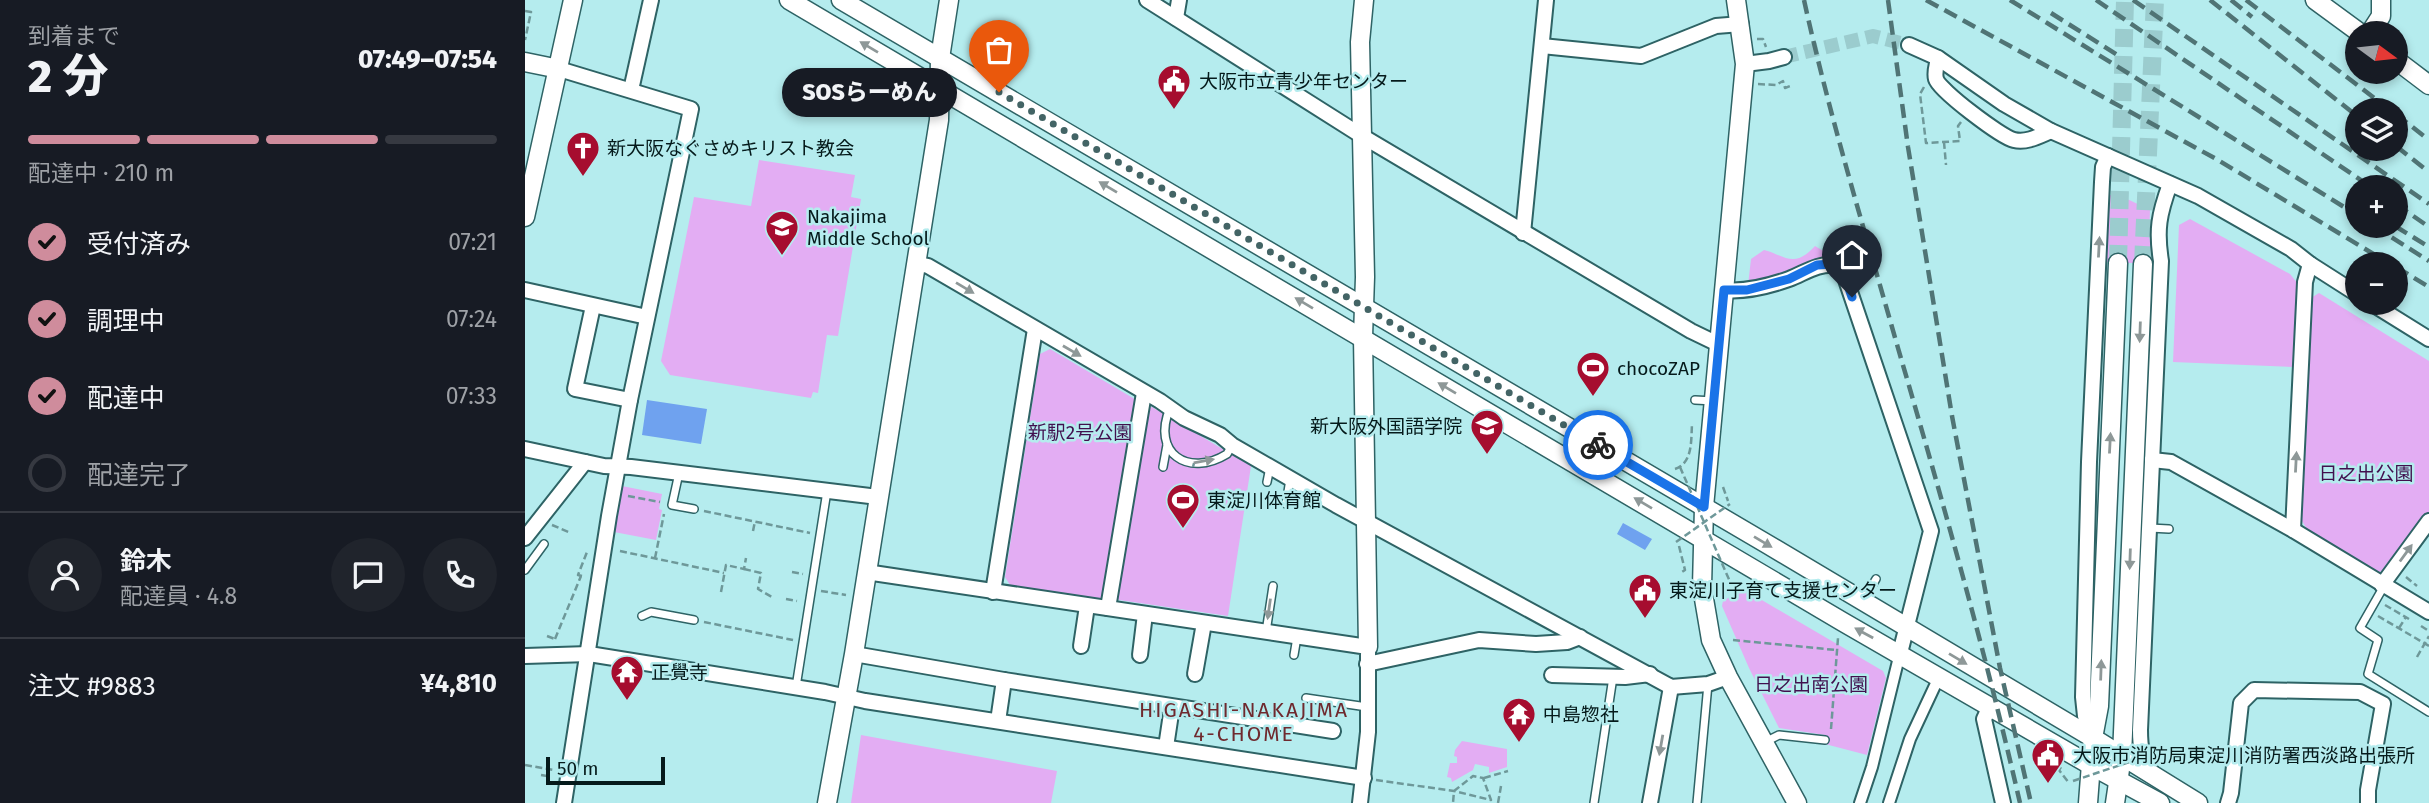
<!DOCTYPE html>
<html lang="ja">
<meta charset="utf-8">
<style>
:root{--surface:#171b24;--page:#20242c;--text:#f1f3f6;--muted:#9ea1a6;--line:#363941;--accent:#cf8c9c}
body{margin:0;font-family:"Fira Sans","Noto Sans JP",sans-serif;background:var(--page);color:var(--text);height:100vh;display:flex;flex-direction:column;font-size:26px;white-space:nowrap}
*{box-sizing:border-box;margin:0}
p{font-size:23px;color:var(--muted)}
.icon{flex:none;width:38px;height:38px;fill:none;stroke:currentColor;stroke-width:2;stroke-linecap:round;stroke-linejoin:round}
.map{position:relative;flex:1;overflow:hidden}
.drawer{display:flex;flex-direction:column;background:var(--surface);width:525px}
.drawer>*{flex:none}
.needle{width:46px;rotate:105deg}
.tools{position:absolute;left:1820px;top:21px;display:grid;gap:14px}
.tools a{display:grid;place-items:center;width:63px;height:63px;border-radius:50%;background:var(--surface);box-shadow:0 4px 10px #0003;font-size:35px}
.scale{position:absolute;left:21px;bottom:18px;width:119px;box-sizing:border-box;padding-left:7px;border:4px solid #051a1b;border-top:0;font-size:19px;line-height:24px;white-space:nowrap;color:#051a1b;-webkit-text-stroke:5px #b5ecee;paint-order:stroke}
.pin{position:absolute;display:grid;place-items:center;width:60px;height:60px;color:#fff;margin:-72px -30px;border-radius:50% 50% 50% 0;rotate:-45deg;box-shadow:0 0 7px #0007}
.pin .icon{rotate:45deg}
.courier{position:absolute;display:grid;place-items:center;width:70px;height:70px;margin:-35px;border:5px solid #1a73e8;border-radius:50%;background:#fff;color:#222;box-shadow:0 2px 9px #0007}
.bubble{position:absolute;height:49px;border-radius:24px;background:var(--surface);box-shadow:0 4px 10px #0003;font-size:23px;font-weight:800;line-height:49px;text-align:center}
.head em{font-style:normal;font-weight:800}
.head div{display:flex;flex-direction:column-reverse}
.head{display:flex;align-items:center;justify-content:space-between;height:119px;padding:0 28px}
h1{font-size:46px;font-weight:800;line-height:52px}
.bar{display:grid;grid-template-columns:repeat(4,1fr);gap:10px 7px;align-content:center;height:84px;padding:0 28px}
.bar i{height:9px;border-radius:5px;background:var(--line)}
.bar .current{background:var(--accent)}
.bar p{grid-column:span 4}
.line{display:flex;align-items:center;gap:18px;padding:0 28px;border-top:2px solid var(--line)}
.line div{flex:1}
.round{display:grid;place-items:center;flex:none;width:74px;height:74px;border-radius:37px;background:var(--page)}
ol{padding:0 28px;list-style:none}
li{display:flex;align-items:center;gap:21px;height:77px}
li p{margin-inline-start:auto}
li .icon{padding:7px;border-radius:50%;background:var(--accent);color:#111;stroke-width:4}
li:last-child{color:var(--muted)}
li i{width:38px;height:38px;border:4px solid var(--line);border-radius:50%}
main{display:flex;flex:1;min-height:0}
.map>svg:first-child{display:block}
</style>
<main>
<section class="drawer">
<div class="head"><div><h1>2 分</h1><p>到着まで</p></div><em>07:49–07:54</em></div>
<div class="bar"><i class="current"></i><i class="current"></i><i class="current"></i><i></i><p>配達中 · 210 m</p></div>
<ol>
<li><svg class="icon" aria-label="check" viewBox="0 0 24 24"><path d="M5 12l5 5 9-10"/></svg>受付済み<p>07:21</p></li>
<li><svg class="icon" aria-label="check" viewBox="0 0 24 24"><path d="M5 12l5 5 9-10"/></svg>調理中<p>07:24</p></li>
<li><svg class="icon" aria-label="check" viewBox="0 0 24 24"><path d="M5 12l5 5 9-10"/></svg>配達中<p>07:33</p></li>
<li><i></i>配達完了</li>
</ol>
<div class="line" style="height:126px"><a class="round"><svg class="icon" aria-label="person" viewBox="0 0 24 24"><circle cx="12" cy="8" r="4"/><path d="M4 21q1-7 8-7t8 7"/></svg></a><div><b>鈴木</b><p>配達員 · 4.8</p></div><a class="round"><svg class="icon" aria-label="chat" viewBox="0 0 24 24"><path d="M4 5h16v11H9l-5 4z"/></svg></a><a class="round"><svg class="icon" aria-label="phone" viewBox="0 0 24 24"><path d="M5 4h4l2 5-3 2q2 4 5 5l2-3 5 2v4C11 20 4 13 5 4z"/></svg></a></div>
<div class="line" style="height:91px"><div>注文 #9883</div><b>¥4,810</b></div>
</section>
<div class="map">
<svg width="1904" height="803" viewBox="0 0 1904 803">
<rect width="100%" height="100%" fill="#b5ecee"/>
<g fill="#e3adf3">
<path d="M234,160l96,15 -4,22 10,2 -23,137 -11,-1 -9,58 -5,-1 -2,6 -141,-23 -9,-14 33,-164 57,9z"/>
<path d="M1584,195l12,1 29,14 -1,27 6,27 -49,-2z"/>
<path d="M1665,219l100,55 8,10 -5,83 -120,-5 6,-137z"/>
<path d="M1290,246l10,6 2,8 -79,25 3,-26 13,-9c22,6 30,19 51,-4z"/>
<path d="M1794,293l110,68v151l-43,58 -7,2 -72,-43 -7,-11 11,-220z"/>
<path d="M525,349l88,52 -33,198 -95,-14 -5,-8 35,-223z"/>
<path d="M627,407l99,59 -23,150 -109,-16 -4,-6 31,-185z"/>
<path d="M97,486l40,8 -3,15 3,1 -6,30 -42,-8z"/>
<path d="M1218,589l140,82 3,7 -19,77 -42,-11v-9l-46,-7 -30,-60 -27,-62 1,-5z"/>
<path d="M336,735l196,36 -6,32h-200z"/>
<path d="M937,741l45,8v18l-18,6v-6l-14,-3 -2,6 -21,12 -1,-4 -4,-1 3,-14h7v-6l-3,-1 1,-6z"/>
</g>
<g fill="#6fa2ef">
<path d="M122,400l60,9 -6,35 -59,-9z"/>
<path d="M1098,523l29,16 -7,11 -28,-16z"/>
</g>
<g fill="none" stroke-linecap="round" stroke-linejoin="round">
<path stroke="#9bccce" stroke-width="14" stroke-dasharray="14 7" stroke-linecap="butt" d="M1259,57l89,-21 36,9"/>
<g stroke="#9bccce" stroke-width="18" stroke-dasharray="18 9" stroke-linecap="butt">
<path d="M1593,263l7,-263"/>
<path d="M1618,264l12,-264"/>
</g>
<defs>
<g id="service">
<path d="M1170,400l19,1"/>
<path d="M645,408c-19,45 18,70 57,46l5,-9"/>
<path d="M638,467l4,-22"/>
<path d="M154,473l-7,32 22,4"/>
<path d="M742,482l3,-15"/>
<path d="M761,504l4,-25"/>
<path d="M1625,528l19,1"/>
<path d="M0,570l19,-26"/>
<path d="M1859,586l-24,42 18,12 -10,34 61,38"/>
<path d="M1338,601l13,-22"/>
<path d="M117,616l9,-4 43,8"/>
<path d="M741,632l7,-46"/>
<path d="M769,655l3,-18"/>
<path d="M271,687l31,-196"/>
<path d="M781,698l61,9"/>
<path d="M1240,742l14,-7 46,5"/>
<path d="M1069,803l19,-126"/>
<path d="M1172,803l11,-119"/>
</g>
<g id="pedestrian">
<path d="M1335,803l12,-36 28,-114"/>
<path d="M1364,803l21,-64 29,-62"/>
</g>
<g id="minor">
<path d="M622,0l215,136 329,195 29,14"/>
<path d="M651,18l3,-18"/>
<path d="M1384,45l29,13 66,46 47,27 147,65 93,53 19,15 47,30"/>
<path d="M1017,46l99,10 75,-30 25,-2"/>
<path d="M1413,58c-1,7 -4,14 -2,21 3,11 65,58 78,61 13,3 25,-4 37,-9"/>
<path d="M1220,64l24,-3 15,-4"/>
<path d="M34,69l132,40 -61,291 -21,116 -45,287"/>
<path d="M106,90l20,-90"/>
<path d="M998,233l23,-233"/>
<path d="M390,263l13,3 232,135 24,17 36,17 12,10 104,60 335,182 37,-3 20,-7"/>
<path d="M0,290l122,27"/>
<path d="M1199,290c20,2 45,-4 65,-11 16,-6 28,-16 47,-14l7,6 88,260 -31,122"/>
<path d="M1846,303l58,36"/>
<path d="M68,306l-18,83 55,11"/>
<path d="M0,449l79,17 27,1 247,30"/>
<path d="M1627,460l19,2 122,68 136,82"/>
<path d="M1768,530l12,-248 5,-18"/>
<path d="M0,538l60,-76"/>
<path d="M341,572l502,75v85l-8,71"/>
<path d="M1857,585l47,-64"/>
<path d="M468,592l42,-263"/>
<path d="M583,608l36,-215"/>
<path d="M556,646l6,-40"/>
<path d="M329,654l150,26 329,51"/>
<path d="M615,655l5,-41"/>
<path d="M0,656l64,-2 236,38 40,9 499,77"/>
<path d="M842,664l112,-24 57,4 31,-2 13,-5"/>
<path d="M670,674l9,-51"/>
<path d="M1027,675l73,2 25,-3"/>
<path d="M1465,706l-6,13 19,84"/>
<path d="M473,721l6,-41"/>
<path d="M1568,738l-8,-22 -2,-19 6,-235 13,-280 1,-15 5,-11"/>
<path d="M641,747l6,-40"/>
<path d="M1628,774c-11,-14 -13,-26 -13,-44l21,-469c-5,-31 -2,-47 9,-77"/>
<path d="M1125,803l21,-116"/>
<path d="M1703,803l3,-10 10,-90 13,-13 106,2 23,12 -15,86v13"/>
</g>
<g id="tertiary">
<path d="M264,0l1054,622 249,144 68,37"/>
<path d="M316,0l926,544 326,194 105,65"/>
<path d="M839,0l-4,42 5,235 -2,60 5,310"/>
<path d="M1211,0l9,64 -41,443 -2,80 9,53 17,37 69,126"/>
<path d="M1790,0l45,33"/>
<path d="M1845,33l11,-17v-16"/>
<path d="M1871,60l33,25"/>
<path d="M0,62l34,7"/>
<path d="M0,217l48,-217"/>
<path d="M302,803l27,-149 85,-534 1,-62 9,-58"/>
<path d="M1563,803l5,-65 6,-32 19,-443"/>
<path d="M1590,803l7,-47 21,-492"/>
</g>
</defs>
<use href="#service" stroke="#2e6365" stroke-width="10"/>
<use href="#pedestrian" stroke="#2e6365" stroke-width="14"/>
<use href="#minor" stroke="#2e6365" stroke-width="18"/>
<use href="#tertiary" stroke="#2e6365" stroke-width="21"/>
<g stroke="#6e9899" stroke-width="2.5" stroke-dasharray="7 3.5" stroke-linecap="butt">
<path d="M0,11l6,1 -6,28"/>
<path d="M1232,39h6l3,8"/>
<path d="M1233,84l18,1 7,-4 2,7 8,-3"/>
<path d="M1399,87l-4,7 6,49 34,-2 -2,-15 3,-4"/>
<path d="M1419,142l2,23"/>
<path d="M1150,469c18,-6 16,-29 17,-45"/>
<path d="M1198,487l5,14"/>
<path d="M103,496l32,6"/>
<path d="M179,511l106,22"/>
<path d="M27,525l19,8"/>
<path d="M228,531l2,-10"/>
<path d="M1154,546l6,24 -3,2"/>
<path d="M95,551l104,22"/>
<path d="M130,558l9,-44"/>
<path d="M219,569l17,4 -3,16 14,8"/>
<path d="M267,572l11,2"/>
<path d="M57,576l-4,-1 9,-23"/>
<path d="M1881,577l11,9"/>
<path d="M1208,583l8,-2"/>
<path d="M296,591l25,4"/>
<path d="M196,592l5,-27 18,4 2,-11"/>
<path d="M261,599l11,2"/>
<path d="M1860,605l24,14"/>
<path d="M1853,616l51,30"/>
<path d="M179,622l89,18"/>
<path d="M1896,626l8,5"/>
<path d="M1874,628l7,-11"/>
<path d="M22,636l8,3"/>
<path d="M30,639l26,-63"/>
<path d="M1208,640l103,10"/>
<path d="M1892,657l12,-21"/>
<path d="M1306,729l7,-91"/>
<path d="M0,765l23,4"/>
<path d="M1536,767l-2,3 10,13"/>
<path d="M16,775l6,1 1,-7 6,1"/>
<path d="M959,778l24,-7"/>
<path d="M851,780l78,11 37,9 -8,-22 -10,-2 -19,15 -1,12"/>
<path d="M973,803l3,-17"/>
</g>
<use href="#service" stroke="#fff" stroke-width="7"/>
<use href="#pedestrian" stroke="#fff" stroke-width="10"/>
<use href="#minor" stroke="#fff" stroke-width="14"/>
<use href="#tertiary" stroke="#fff" stroke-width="18"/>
<g stroke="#507475" stroke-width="4.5" stroke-dasharray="14 7" stroke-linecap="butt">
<path d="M1279,0c26,118 61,232 94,348 44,151 87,302 122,455"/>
<path d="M1363,0l20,147 44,269 48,252 31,135"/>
<path d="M1401,0l292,160 172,104"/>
<path d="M1485,0l347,215"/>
<path d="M1571,0l275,187"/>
<path d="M1608,0l296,204"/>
<path d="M1685,0l147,116"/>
<path d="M1706,0l21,17"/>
<path d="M1721,0l144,110"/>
<path d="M1526,13l68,43"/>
<path d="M1871,114l33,26"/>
<path d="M1871,146l33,26"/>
<path d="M1871,204l33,23"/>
<path d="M1849,226l55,35"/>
<path d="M1870,226l34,21"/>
<path d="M1871,267l33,20"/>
</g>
<g stroke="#6e9899" stroke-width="2.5" stroke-dasharray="7 3.5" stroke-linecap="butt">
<path d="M668,467l1,-4"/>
<path d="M1155,467l51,117 2,-1"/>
<path d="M1151,542l54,-38"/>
<path d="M1548,781l80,-27"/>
</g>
</g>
<defs><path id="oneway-solid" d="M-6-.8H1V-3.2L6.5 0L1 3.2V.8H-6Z" transform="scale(1.75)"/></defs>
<g fill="#8e9898">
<use href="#oneway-solid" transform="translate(344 47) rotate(-149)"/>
<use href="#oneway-solid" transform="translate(583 187) rotate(-149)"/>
<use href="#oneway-solid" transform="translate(1574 247) rotate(-87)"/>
<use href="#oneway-solid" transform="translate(440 288) rotate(31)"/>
<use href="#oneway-solid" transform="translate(779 303) rotate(-149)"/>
<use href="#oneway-solid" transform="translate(1615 332) rotate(92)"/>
<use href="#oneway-solid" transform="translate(547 351) rotate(30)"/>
<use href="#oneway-solid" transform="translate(922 388) rotate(-149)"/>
<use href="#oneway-solid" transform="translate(1585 443) rotate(-87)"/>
<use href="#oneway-solid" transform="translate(679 461) rotate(-10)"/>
<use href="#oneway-solid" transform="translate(1771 462) rotate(-87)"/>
<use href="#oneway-solid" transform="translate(1118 503) rotate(-149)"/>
<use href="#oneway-solid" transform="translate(1238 542) rotate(31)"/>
<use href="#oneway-solid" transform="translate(1881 553) rotate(-54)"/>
<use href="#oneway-solid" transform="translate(1605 559) rotate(92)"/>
<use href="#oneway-solid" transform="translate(744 609) rotate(98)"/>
<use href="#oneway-solid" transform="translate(1339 633) rotate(-151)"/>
<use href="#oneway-solid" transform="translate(1433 659) rotate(31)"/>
<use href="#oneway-solid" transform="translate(1576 670) rotate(-88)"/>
<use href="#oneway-solid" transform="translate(1136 745) rotate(100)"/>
</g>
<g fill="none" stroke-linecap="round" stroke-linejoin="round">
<path stroke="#436465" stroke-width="7" stroke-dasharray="0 12.6" d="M474,92l599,353"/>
<path stroke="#1a73e8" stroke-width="9" d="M1073,445l106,62 20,-217h23l42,-11 28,-14 16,-1 10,7 9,26"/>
</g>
<defs>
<symbol id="civic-pin" viewBox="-11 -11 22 30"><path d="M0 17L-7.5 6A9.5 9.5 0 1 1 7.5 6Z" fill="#a60d2f" stroke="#b5ecee"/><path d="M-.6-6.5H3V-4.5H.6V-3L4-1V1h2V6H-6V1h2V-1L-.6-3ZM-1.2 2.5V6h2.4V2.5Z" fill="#fff"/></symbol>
<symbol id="church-pin" viewBox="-11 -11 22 30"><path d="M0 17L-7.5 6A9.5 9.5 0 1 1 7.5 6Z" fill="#a60d2f" stroke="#b5ecee"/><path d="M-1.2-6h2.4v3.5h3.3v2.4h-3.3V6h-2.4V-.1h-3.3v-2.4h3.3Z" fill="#fff"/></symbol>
<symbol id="school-pin" viewBox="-11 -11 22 30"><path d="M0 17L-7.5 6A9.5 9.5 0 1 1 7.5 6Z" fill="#a60d2f" stroke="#b5ecee"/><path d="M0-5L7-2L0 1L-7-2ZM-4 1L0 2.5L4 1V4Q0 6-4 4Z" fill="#fff"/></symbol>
<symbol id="stadium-pin" viewBox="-11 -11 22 30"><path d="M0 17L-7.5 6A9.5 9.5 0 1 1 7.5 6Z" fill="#a60d2f" stroke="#b5ecee"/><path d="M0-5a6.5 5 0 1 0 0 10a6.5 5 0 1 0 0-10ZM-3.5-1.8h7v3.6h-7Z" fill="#fff"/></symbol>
<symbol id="university-pin" viewBox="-11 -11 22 30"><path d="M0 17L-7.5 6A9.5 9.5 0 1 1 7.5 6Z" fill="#a60d2f" stroke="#b5ecee"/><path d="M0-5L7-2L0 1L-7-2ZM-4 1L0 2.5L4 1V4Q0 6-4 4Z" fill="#fff"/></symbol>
<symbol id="temple-pin" viewBox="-11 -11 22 30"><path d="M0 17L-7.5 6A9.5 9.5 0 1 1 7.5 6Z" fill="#a60d2f" stroke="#b5ecee"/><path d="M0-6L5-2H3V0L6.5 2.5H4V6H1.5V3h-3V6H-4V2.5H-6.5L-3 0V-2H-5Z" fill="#fff"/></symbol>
</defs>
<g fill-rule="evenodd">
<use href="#civic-pin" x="630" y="62" width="38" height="52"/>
<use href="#church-pin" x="39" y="129" width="38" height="52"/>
<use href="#school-pin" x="238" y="208" width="38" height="52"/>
<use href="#stadium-pin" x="1049" y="349" width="38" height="52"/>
<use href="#university-pin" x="943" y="407" width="38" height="52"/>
<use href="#stadium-pin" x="639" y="481" width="38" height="52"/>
<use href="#civic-pin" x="1101" y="571" width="38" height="52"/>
<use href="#temple-pin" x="83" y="653" width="38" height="52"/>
<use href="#temple-pin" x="975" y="695" width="38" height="52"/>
<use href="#civic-pin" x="1504" y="736" width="38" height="52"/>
</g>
<g text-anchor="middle" stroke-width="5" stroke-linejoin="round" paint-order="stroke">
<g font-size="19" fill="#051a1b" stroke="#b5ecee" text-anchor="start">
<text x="674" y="88">大阪市立青少年センター</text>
<text x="82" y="155">新大阪なぐさめキリスト教会</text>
<text x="282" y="223">Nakajima<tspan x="282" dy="22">Middle School</tspan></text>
<text x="1092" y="375">chocoZAP</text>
<text x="937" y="433" text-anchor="end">新大阪外国語学院</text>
<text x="682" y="507">東淀川体育館</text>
<text x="1144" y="597">東淀川子育て支援センター</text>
<text x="126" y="679">正覺寺</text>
<text x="1018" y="721">中島惣社</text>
<text x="1548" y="762">大阪市消防局東淀川消防署西淡路出張所</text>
</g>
<g font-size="19" fill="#41104e" stroke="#b5ecee">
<text x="555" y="439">新駅2号公園</text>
<text x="1841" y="480">日之出公園</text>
<text x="1286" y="691">日之出南公園</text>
</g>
<g font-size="21" letter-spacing="2" fill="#6f292e" stroke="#b5ecee">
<text x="719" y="717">HIGASHI-NAKAJIMA<tspan x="719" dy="24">4-CHOME</tspan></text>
</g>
</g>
</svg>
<div class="tools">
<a><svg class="needle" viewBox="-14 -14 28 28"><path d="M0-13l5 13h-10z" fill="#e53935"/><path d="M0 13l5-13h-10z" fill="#9ea1a6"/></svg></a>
<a><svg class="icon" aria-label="layers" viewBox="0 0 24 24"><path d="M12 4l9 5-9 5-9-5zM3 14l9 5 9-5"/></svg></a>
<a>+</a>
<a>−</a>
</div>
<div class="scale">50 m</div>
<div class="pin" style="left:474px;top:92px;background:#ea580c"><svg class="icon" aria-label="bag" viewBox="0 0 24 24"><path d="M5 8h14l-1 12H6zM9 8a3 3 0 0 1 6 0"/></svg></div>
<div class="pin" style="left:1327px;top:297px;background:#1f2937"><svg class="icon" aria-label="home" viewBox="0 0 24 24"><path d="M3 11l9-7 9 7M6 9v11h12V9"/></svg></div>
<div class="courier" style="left:1073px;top:445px"><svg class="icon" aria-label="bike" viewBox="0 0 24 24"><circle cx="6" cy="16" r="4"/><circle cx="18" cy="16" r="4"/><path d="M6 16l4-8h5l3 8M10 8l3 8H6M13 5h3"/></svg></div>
<div class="bubble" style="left:257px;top:68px;width:175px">SOSらーめん</div>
</div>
</main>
